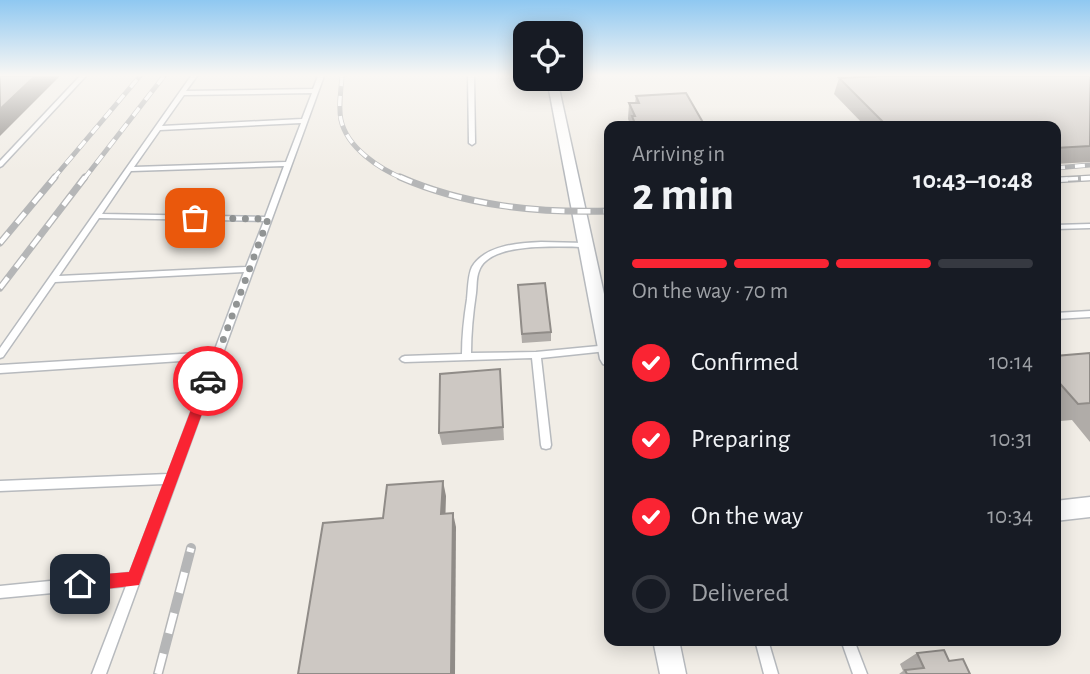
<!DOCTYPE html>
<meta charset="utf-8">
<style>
:root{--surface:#171b24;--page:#20242c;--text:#f1f3f6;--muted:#9ea1a6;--line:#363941;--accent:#fa2433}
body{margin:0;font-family:"Alegreya Sans",sans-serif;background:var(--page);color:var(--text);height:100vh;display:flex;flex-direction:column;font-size:26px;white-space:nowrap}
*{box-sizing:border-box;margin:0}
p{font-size:23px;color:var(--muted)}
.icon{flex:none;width:38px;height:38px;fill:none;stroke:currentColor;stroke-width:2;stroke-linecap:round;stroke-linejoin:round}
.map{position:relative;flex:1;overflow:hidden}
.sheet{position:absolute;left:604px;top:121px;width:457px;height:525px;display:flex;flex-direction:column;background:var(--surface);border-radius:14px;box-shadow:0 4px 18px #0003}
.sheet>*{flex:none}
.tools{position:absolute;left:513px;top:21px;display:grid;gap:14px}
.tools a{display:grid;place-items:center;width:70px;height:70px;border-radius:14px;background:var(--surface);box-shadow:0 4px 18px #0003;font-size:35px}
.pin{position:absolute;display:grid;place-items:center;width:60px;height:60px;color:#fff;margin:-30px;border-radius:14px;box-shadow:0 4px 10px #0006}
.courier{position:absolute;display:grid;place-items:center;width:70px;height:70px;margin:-35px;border:5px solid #fa2433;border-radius:50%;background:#fff;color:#222;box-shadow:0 2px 9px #0007}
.head em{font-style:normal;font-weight:700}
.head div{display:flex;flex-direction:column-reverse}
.head{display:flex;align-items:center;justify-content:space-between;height:119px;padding:0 28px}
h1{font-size:46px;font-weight:700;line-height:52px}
.bar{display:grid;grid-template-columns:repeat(4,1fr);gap:10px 7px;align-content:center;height:84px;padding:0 28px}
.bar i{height:9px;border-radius:5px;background:var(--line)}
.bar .selected{background:var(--accent)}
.bar p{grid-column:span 4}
ol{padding:0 28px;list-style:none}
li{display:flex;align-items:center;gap:21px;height:77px}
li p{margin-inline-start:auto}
li .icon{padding:7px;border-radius:50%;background:var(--accent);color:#fff;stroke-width:4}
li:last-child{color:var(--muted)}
li i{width:38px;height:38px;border:4px solid var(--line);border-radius:50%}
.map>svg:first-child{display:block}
</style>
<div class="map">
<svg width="1090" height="674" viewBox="0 0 1090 674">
<rect width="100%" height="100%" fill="#f1ede6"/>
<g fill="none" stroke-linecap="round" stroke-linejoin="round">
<defs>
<g id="lane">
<path d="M80,76h6l-84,90 -2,1v-6z"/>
<path d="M191,76h6l-11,15 127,-2 5,-13h6l-218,598h-14l34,-88 -126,12v-12l130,-13 34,-89 -164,7v-10l168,-7 43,-115 -211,14v-8l214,-13 30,-80 -189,10 -52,75 -3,1v-10zM312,93l-10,26 -140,7 22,-31zM301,123l-15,39 -152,5 26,-37zM284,166l-19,51 -163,-3 29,-43zM99,218l165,3 -18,46 -187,9z"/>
<path d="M468,76h6l1,67 -3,2 -3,-2z"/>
<path d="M1090,224v4l-35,1v-4z"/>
<path d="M541,242l45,1 4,2 -4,2c-26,0 -97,-6 -107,24 -3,7 -2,15 -3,22 -3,20 -5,40 -5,60l65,-1 73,-7v6h-2l-66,7 10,87 -1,3 -4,1 -4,-1 -1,-3 -9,-87 -127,4 -3,-1 -2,-2 2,-2 3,-1 57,-2c0,-19 2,-36 5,-55 1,-9 1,-24 5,-32 13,-22 47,-24 69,-25z"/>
<path d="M1090,311v6l-35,2v-6z"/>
<path d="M755,640h13l10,34h-14z"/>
<path d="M841,640h13l13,34h-14z"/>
</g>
<g id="street">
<path d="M547,79h10l52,238v49l-6,-2 -3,-5z"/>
<path d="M1090,497v20l-35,4v-20z"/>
<path d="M653,640h26l7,34h-26z"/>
</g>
</defs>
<use href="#lane" stroke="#b7babe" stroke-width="3"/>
<use href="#street" stroke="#b7babe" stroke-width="3"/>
<use href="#lane" fill="#fff" fill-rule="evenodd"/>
<use href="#street" fill="#fff" fill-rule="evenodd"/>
<defs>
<g id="rail-far2">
<path d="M342,76c-1,15 -4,30 -1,44 6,28 39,49 63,59"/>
<path d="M1055,168l35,-3"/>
<path d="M53,179l87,-103"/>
<path d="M84,179l80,-103"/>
<path d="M1068,179l22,-1"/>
</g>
<g id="rail-far1">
<path d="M400,177c66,29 137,36 209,34"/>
<path d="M1055,180l35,-2"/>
<path d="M0,243l55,-66"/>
<path d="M0,288l85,-111"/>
</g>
<path id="rail" d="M158,674l33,-126"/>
</defs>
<use href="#rail-far2" stroke="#b5b6b7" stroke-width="5"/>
<use href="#rail-far1" stroke="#b5b6b7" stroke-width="7"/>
<use href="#rail" stroke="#b5b6b7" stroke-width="10"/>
<use href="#rail-far2" stroke="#fff" stroke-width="3.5" stroke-dasharray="10" stroke-linecap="butt"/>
<use href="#rail-far1" stroke="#fff" stroke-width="4.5" stroke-dasharray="13" stroke-linecap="butt"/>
<use href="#rail" stroke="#fff" stroke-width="7" stroke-dasharray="21" stroke-linecap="butt"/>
</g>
<g fill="#b0aca8">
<path d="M1090,76v86l-35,2v-38h-190l-31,-32 5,-16z"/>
<path d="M636,96l69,30h-74l-3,-7 1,-16h6z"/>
<path d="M518,285l33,47v9l-29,2z"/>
<path d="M1090,353v89l-18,-22 -12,1 -5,-6v-59z"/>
<path d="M500,369l4,71 -62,5 -3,-12z"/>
<path d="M917,653l32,8 21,13h-71l4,-3 -3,-7z"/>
</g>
<g fill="#908c88">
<path d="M35,76h25l-60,60v-27z"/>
<path d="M443,481l3,15 -1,32 -4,-14z"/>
<path d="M453,513l3,14 -1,147h-4z"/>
</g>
<g fill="#cdc8c3" stroke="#908c88" stroke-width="2">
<path d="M0,76h35l-35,33z"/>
<path d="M881,76h209v70l-35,2v-22h-168l-48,-48z"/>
<path d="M686,93l19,33h-69l-4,-10h3l-6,-13h10l-3,-7z"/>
<path d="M545,283l6,49 -29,2 -4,-49z"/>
<path d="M1090,353v50l-12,1 -23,-26v-22z"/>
<path d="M500,369l3,58 -64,6 1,-59z"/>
<path d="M443,481l-2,33 12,-1 -2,161h-153l25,-151 60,-5 4,-33z"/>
<path d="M944,650l5,11 14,-2 7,15h-63l-2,-4 19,-2 -7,-15z"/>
</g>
<linearGradient id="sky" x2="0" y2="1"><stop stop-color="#8fc8f1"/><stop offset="0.44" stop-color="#f9f7f4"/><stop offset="1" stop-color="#f9f7f4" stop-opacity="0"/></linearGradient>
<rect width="1090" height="171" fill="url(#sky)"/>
<path fill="#fa2433" d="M208,376l6,5 -75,204 -59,7 -5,-2 -3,-6 3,-5 5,-3 49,-4 73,-191z"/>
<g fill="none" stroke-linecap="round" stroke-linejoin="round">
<path stroke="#919494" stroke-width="7" stroke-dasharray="0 12.6" d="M195,218l73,1 -60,162"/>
</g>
</svg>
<div class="tools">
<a><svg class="icon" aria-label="locate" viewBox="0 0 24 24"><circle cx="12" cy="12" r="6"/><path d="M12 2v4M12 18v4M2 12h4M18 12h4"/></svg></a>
</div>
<div class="pin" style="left:195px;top:218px;background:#ea580c"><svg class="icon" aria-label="bag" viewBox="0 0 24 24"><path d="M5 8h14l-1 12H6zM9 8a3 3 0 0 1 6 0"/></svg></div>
<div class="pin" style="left:80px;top:584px;background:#1f2937"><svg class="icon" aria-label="home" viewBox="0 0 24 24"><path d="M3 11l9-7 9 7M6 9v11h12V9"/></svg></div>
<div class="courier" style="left:208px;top:381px"><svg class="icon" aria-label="car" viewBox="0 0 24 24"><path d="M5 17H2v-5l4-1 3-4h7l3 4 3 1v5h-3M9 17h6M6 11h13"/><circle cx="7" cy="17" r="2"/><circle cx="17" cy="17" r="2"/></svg></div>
<section class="sheet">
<div class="head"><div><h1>2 min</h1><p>Arriving in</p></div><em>10:43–10:48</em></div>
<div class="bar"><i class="selected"></i><i class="selected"></i><i class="selected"></i><i></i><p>On the way · 70 m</p></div>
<ol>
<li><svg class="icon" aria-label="check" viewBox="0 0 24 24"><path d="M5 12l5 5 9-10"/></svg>Confirmed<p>10:14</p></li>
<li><svg class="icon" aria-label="check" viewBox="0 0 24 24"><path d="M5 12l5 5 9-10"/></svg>Preparing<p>10:31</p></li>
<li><svg class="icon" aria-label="check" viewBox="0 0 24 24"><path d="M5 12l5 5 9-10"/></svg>On the way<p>10:34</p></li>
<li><i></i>Delivered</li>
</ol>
</section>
</div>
